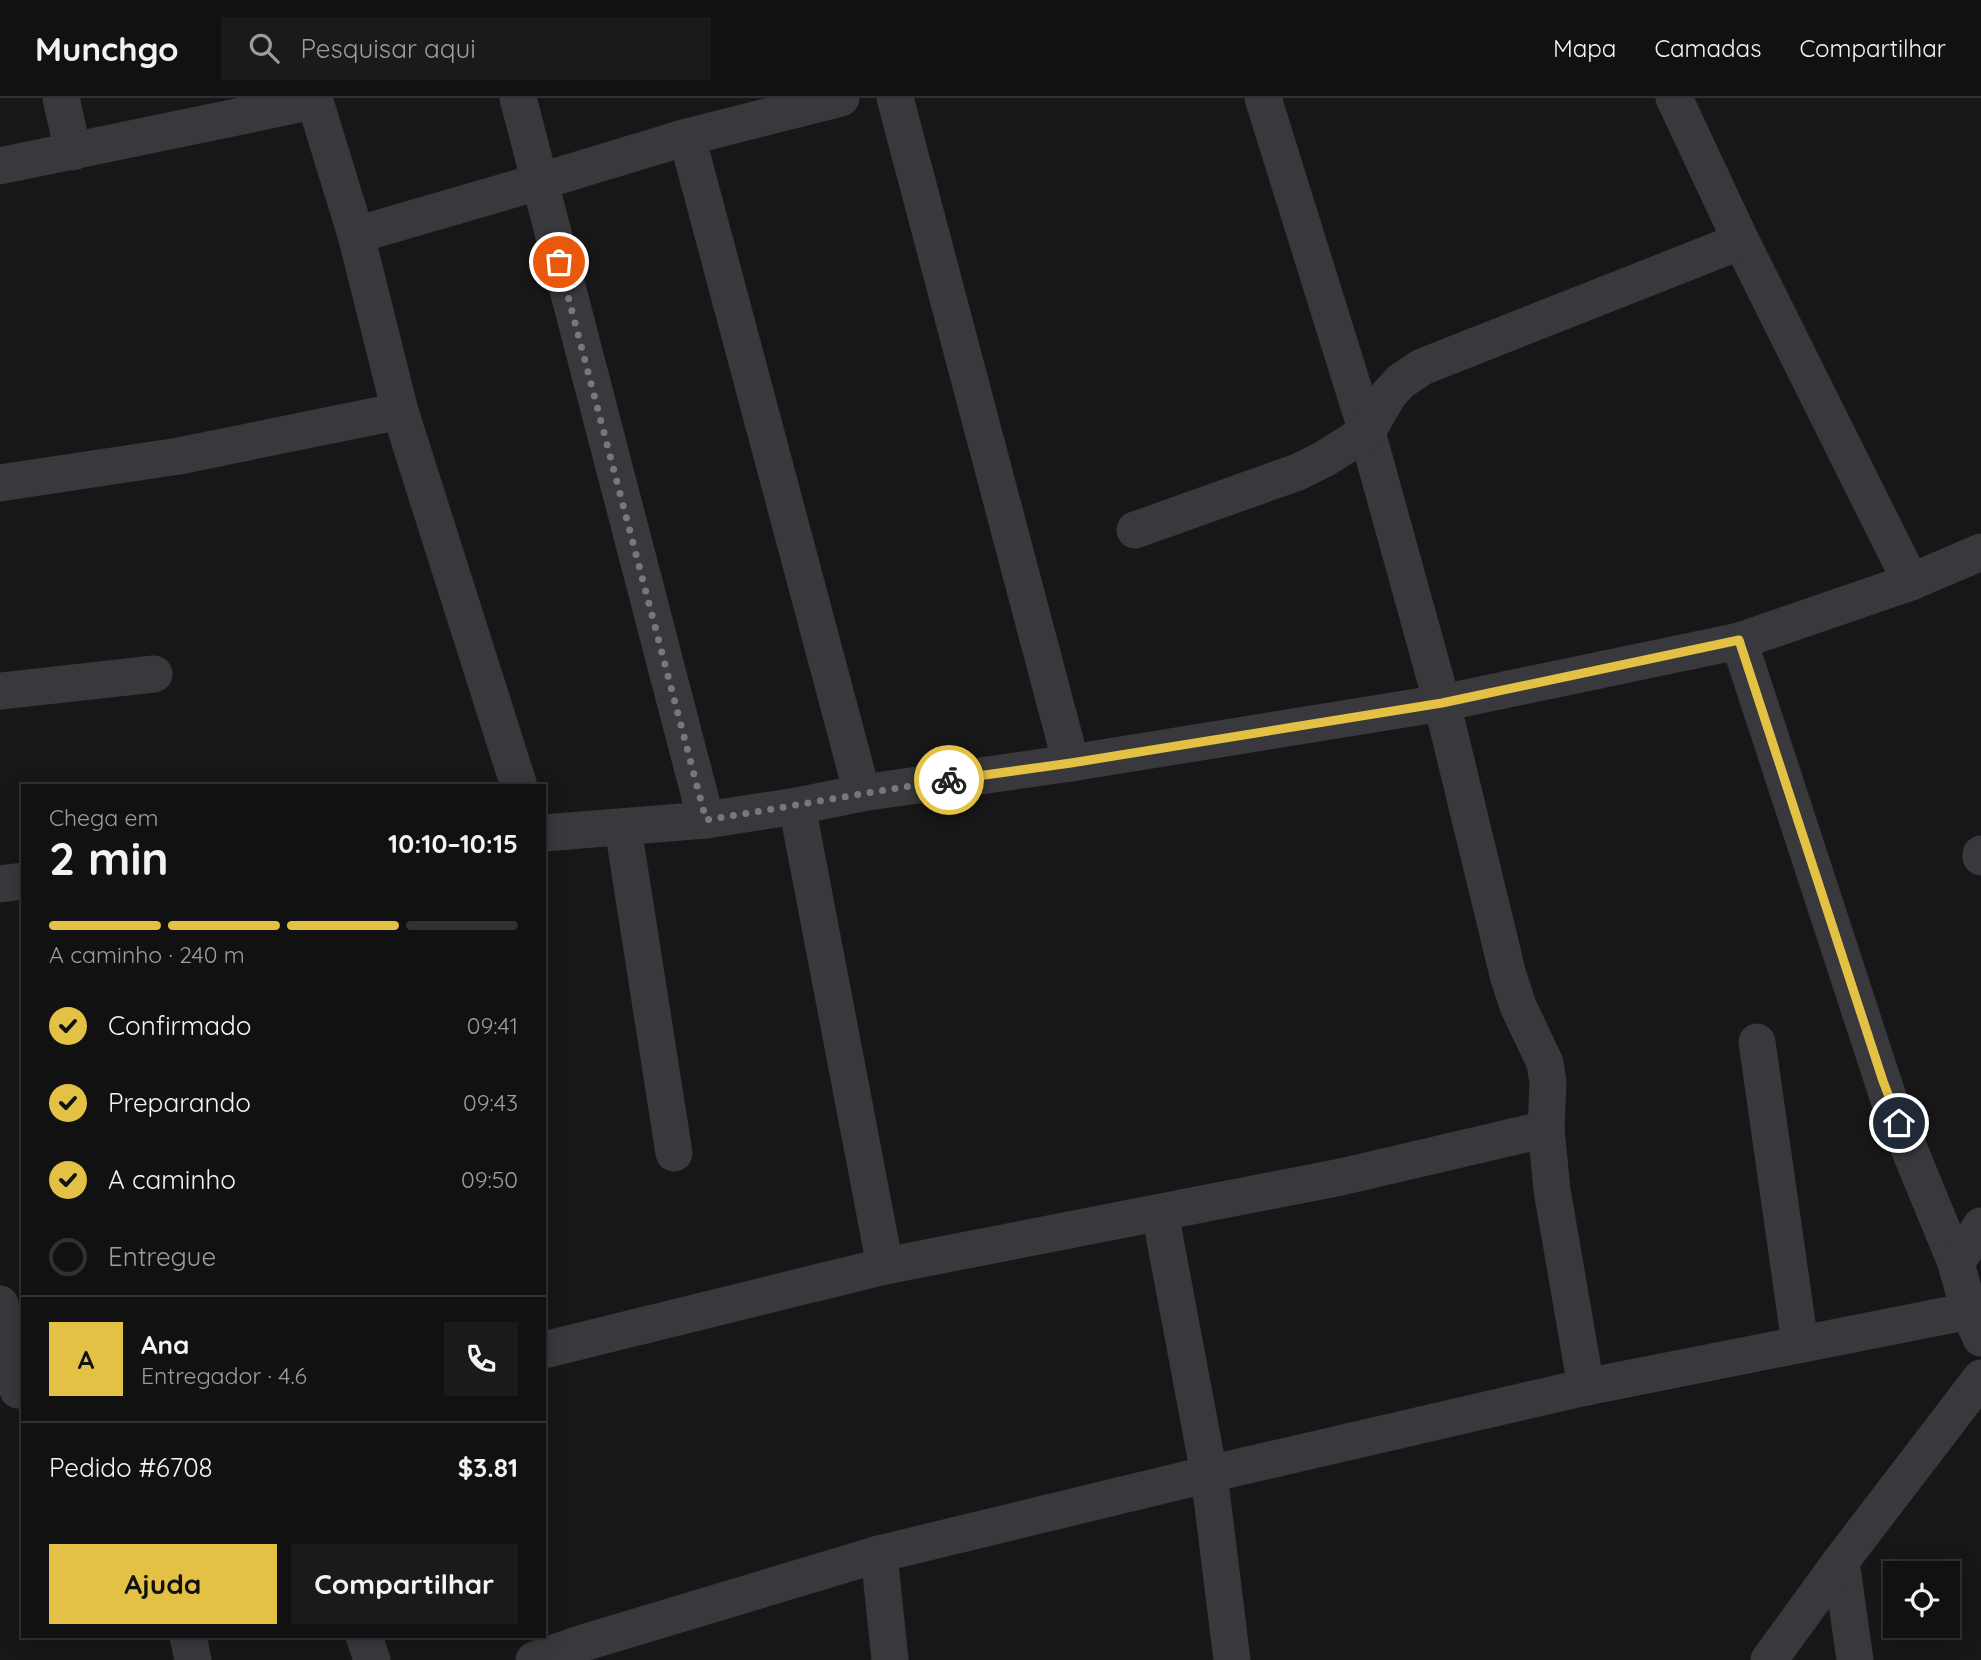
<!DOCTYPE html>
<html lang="pt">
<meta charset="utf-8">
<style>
:root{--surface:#111112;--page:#1a1a1b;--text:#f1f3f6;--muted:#9c9d9f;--line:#303132;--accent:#e3c144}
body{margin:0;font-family:Quicksand,sans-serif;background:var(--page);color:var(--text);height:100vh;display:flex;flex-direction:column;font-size:26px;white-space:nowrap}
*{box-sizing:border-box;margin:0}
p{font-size:23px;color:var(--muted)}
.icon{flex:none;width:38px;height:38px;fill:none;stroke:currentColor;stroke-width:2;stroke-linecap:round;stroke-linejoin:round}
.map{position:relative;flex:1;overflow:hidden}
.side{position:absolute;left:21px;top:686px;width:525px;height:854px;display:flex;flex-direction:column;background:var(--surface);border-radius:0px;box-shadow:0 4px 18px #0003,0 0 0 2px var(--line)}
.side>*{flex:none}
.buttons{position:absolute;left:1883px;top:1463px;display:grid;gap:14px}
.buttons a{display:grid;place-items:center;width:77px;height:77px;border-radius:0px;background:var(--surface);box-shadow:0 4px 18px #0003,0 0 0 2px var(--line);font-size:35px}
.pin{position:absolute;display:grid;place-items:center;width:60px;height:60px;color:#fff;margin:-30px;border:4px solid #fff;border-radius:50%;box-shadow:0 2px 7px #0007}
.courier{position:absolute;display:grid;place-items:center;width:70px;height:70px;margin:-35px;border:5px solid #e3c144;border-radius:50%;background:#fff;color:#222;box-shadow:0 2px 9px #0007}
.headline em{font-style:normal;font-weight:700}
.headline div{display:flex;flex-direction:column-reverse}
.headline{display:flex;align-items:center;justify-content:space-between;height:119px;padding:0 28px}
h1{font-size:46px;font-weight:700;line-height:52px}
.bar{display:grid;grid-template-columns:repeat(4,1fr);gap:10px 7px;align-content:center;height:84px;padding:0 28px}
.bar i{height:9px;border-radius:5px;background:var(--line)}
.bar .current{background:var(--accent)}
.bar p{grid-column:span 4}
.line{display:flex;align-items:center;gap:18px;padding:0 28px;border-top:2px solid var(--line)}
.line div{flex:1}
.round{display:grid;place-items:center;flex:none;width:74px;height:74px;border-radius:0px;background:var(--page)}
ol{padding:0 28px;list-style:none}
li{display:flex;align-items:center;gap:21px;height:77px}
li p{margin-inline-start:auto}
li .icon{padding:7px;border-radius:50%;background:var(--accent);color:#111;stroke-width:4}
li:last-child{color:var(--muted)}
li i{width:38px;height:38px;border:4px solid var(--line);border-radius:50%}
.button{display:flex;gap:14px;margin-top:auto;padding:14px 28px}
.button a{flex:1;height:80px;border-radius:0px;background:var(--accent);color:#111;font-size:28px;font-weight:700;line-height:80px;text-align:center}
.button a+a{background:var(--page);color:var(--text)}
header{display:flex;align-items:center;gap:42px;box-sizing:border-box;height:98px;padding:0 35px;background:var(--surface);border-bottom:2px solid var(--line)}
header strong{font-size:33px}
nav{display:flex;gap:38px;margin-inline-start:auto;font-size:24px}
.search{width:490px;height:63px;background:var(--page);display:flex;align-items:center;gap:18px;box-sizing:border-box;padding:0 24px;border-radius:0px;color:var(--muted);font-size:26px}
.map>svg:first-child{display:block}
</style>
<header>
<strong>Munchgo</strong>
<div class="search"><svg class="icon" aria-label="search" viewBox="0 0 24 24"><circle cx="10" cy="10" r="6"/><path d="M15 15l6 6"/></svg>Pesquisar aqui</div>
<nav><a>Mapa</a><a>Camadas</a><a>Compartilhar</a></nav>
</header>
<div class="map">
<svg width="1981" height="1562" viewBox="0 0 1981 1562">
<rect width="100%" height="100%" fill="#171718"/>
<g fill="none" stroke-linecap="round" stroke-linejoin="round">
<g stroke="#38383d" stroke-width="37">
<path d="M61,0l12,54"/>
<path d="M314,0l42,137 44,176 119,375"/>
<path d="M518,0l188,722"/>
<path d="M895,0l176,665"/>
<path d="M1263,0l104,334 75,271 66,272 10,31 27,57 3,19 -2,47"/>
<path d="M1674,0l67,143 170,341"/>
<path d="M687,39l175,656"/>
<path d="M0,68l314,-65"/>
<path d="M356,137l182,-53 149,-45 154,-39"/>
<path d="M0,385l179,-27 221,-45"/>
<path d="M1135,432l163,-58 26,-13 43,-27 22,-38 12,-13 21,-14 319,-126"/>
<path d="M1739,543l150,459 67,163 13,48 12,27"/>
<path d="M0,593l154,-17"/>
<path d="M797,708l88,460"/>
<path d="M623,730l51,325"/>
<path d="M544,735l162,-13 91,-14 65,-13 209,-30 371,-60 297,-62 172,-59 70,-30"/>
<path d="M1981,756v3"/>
<path d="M0,786l23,-3"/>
<path d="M1757,944l43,302"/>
<path d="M1160,1115l49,261 23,186"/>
<path d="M1956,1165l25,-37"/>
<path d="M0,1206l18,86"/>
<path d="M544,1252l341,-84 456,-89 205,-48 6,61 34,197"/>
<path d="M879,1456l11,106"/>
<path d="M1841,1463l14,99"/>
<path d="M188,1538l5,24"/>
<path d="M364,1538l8,24"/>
<path d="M534,1562l49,-17 296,-89 330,-80 377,-87 383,-76"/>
<path d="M1769,1562l72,-99 140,-183"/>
</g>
</g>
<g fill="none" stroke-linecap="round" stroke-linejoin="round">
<path stroke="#77787f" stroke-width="7" stroke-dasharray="0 12.6" d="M559,164l147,558c81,-13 162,-28 243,-40"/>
<path stroke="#e3c144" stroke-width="9" d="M949,682l122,-17 371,-60 297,-63 144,441 16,42"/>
</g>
</svg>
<div class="buttons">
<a><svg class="icon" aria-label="locate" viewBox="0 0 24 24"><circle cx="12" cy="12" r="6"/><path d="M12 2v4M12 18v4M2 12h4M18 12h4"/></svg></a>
</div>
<div class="pin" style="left:559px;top:164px;background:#ea580c"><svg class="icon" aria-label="bag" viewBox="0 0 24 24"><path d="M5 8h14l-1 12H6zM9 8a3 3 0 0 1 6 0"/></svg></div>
<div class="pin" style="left:1899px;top:1025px;background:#1f2937"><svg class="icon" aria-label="home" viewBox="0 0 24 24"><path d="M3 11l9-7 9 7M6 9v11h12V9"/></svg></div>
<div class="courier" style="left:949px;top:682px"><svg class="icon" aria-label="bike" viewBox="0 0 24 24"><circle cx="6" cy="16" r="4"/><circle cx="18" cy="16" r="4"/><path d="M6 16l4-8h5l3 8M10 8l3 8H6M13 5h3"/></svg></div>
<section class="side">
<div class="headline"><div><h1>2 min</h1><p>Chega em</p></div><em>10:10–10:15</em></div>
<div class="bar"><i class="current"></i><i class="current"></i><i class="current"></i><i></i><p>A caminho · 240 m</p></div>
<ol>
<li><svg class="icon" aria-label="check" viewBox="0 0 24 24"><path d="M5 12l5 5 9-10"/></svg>Confirmado<p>09:41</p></li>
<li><svg class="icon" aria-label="check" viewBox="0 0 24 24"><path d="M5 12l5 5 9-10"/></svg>Preparando<p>09:43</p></li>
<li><svg class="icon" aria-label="check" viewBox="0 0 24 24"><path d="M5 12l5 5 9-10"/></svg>A caminho<p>09:50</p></li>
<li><i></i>Entregue</li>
</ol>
<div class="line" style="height:126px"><b class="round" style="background:var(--accent);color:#111">A</b><div><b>Ana</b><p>Entregador · 4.6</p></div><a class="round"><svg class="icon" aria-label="phone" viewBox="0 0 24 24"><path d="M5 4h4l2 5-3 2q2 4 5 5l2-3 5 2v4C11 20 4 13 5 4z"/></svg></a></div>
<div class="line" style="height:91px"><div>Pedido #6708</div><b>$3.81</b></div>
<div class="button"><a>Ajuda</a><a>Compartilhar</a></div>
</section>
</div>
